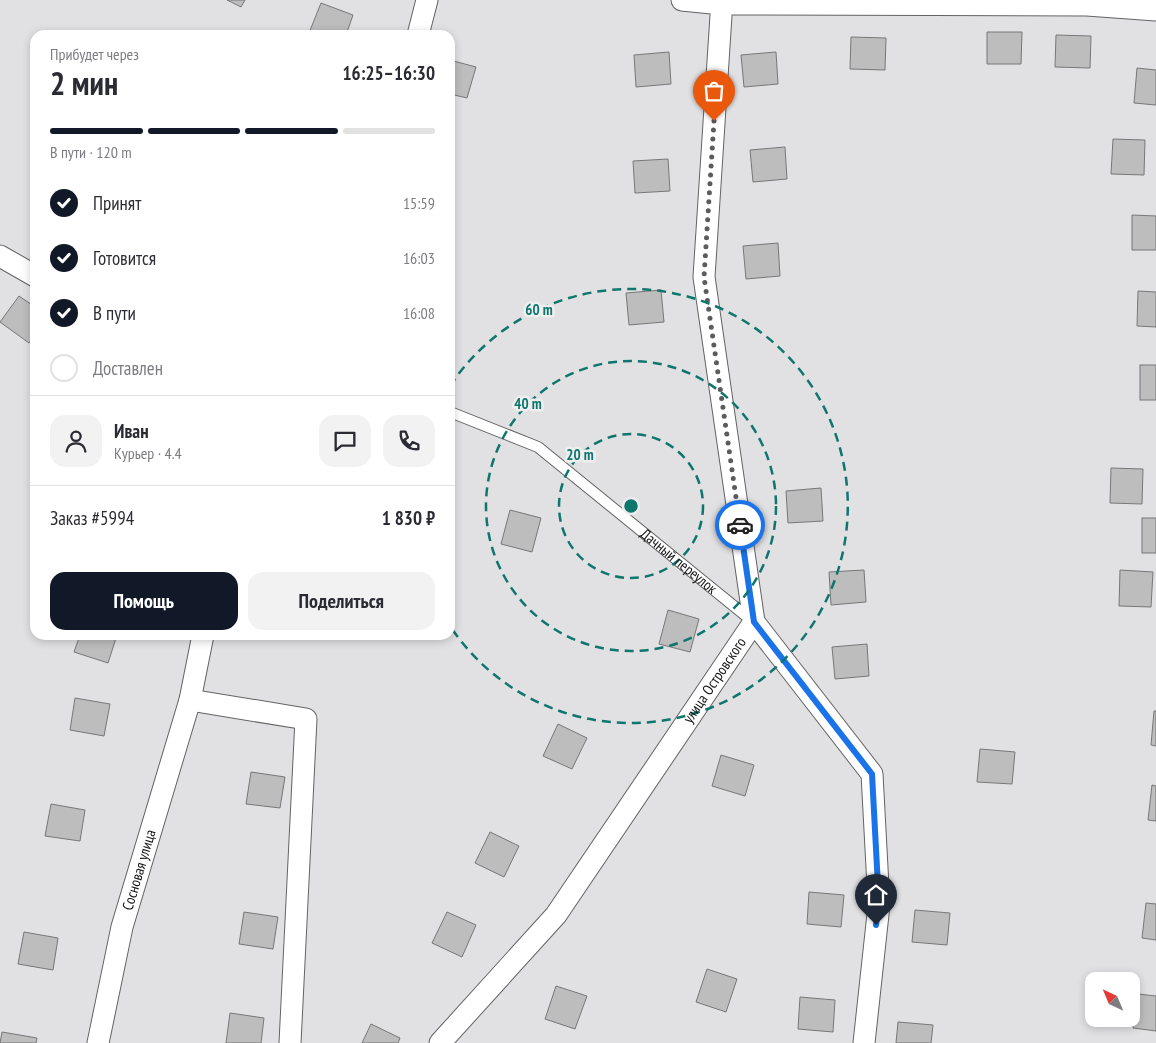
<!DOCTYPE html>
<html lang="ru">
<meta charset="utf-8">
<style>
:root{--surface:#fff;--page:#f2f2f3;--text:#2b2b33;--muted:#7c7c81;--line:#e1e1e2;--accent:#111827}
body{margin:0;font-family:"PT Sans Narrow",sans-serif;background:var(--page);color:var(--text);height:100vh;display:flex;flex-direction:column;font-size:19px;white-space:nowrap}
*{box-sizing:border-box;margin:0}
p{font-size:16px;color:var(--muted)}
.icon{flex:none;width:28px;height:28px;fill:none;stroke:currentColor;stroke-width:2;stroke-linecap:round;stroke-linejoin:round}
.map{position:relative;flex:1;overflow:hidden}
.drawer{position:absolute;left:30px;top:30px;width:425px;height:610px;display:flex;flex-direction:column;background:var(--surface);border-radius:15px;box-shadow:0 2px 8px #0003}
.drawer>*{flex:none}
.needle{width:32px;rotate:316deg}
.controls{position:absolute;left:1085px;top:972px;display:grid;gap:10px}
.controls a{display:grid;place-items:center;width:55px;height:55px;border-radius:10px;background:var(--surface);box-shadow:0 2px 8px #0003;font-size:25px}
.pin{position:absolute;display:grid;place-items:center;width:42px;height:42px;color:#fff;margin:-51px -21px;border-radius:50% 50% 50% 0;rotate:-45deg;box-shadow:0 0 5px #0007}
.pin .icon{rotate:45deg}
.courier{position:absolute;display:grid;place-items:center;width:50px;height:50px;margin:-25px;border:4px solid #1a73e8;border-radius:50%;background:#fff;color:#222;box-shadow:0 1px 6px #0007}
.headline em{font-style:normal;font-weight:700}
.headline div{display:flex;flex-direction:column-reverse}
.headline{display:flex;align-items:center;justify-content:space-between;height:85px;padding:0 20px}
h1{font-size:32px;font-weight:700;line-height:38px}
.bar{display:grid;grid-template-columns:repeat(4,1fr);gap:8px 5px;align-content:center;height:60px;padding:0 20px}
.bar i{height:6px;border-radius:4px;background:var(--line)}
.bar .on{background:var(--accent)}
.bar p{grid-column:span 4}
.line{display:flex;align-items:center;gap:12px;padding:0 20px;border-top:1px solid var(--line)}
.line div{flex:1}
.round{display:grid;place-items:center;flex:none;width:52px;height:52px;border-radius:15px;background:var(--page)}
ol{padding:0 20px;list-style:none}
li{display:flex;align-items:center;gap:15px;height:55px}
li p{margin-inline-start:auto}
li .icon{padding:5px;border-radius:50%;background:var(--accent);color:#fff;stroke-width:4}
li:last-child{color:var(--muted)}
li i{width:28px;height:28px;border:2px solid var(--line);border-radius:50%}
.button{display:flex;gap:10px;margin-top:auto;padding:10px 20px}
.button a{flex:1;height:58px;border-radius:15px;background:var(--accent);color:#fff;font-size:20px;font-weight:700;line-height:58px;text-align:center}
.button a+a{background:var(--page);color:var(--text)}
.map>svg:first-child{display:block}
</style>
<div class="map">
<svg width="1156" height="1043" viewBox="0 0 1156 1043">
<rect width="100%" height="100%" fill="#e1e0e2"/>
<g fill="#bdbdbe" stroke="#777778">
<path d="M227,0h18l-4,7z"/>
<path d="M321,3l32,12 -7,20h-32l-5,-2z"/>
<path d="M987,32h35l-1,32h-34z"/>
<path d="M1056,35l35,1 -1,32 -35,-1z"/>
<path d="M851,37l35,1 -1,32 -35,-1z"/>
<path d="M669,52l2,32 -35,3 -2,-32z"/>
<path d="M776,52l2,32 -34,3 -3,-32z"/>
<path d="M450,60l26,7 -9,31 -17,-4z"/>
<path d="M1137,68l19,2v35l-22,-2z"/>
<path d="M1113,139l32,1 -1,35 -33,-1z"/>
<path d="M785,147l2,32 -34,3 -3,-32z"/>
<path d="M668,159l2,32 -35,2 -2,-32z"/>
<path d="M1132,215l24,1v34h-24z"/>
<path d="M778,243l2,33 -34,3 -3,-33z"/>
<path d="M661,290l3,32 -35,3 -3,-32z"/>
<path d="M1138,291l18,1v35l-19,-1z"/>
<path d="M19,296l16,11v27l-6,9 -29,-21z"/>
<rect x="1140" y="365" width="16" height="35"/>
<path d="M1111,468l32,1 -1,35 -32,-1z"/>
<path d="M821,488l2,33 -35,2 -2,-32z"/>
<path d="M510,510l31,8 -9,34 -31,-8z"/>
<rect x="1142" y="518" width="14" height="35"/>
<path d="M864,570l2,32 -35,3 -2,-33z"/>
<path d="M1120,570l33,2 -2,35 -32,-1z"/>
<path d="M668,610l31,9 -9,33 -31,-8z"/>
<path d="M80,635h37l-9,28 -34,-11z"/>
<path d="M867,644l2,32 -34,3 -3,-32z"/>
<path d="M75,698l35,6 -6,32 -34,-6z"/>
<path d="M1154,711h2v35l-5,-1z"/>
<path d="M558,724l29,14 -15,31 -29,-13z"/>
<path d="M980,749l35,3 -3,32 -35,-2z"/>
<path d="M721,755l33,10 -9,31 -33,-10z"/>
<path d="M251,772l34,5 -5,31 -34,-4z"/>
<path d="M1152,785l4,1v35l-8,-1z"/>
<path d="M51,804l34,6 -5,31 -35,-5z"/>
<path d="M490,832l29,14 -15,31 -29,-14z"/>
<path d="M809,892l35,3 -3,32 -34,-3z"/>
<path d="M1146,903l10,1v36l-14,-2z"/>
<path d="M915,910l35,3 -3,32 -35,-3z"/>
<path d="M244,912l34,5 -5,32 -34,-5z"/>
<path d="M447,912l29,13 -14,32 -30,-14z"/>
<path d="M24,932l34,6 -5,32 -35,-6z"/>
<path d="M707,969l30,10 -11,33 -30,-10z"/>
<path d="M556,986l31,10 -12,33 -30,-10z"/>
<path d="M1138,994l18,2v35l-23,-3z"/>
<path d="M800,997l35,3 -2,32 -35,-3z"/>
<path d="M230,1013l34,5 -3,25h-35z"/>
<path d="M898,1022l35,3 -2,18h-35z"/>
<path d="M371,1024l29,14 -2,5h-36z"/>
<path d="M2,1032l35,6 -1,5h-36z"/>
</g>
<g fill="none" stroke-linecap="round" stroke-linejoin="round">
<defs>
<g id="lane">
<path id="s1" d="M450,412l88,35 213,173"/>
</g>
<g id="street">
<path d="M682,0l40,4 365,1 69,5"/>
<path d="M418,35l9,-35"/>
<path d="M0,256l35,20"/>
<path d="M754,622l118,152 7,131 -15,138"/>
<path d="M190,700l116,19 -16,324"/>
<path id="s2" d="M98,1043l24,-116 68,-227 13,-65"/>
<path id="s3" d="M440,1043l116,-128 198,-293 -50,-345 18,-277"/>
</g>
</defs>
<use href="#lane" stroke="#636364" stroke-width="12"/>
<use href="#street" stroke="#636364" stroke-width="23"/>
<use href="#lane" stroke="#fff" stroke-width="10"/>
<use href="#street" stroke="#fff" stroke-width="21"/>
</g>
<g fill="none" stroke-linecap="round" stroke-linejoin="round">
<path stroke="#5c5b5d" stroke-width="5" stroke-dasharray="0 9" d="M714,121l-10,156 36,248"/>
<path stroke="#1a73e8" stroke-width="6" d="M740,525l14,97 118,152 7,131 -3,20"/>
</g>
<g fill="none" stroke="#0f766e" stroke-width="2.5" stroke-dasharray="9 6">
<circle cx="631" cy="506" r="72"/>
<circle cx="631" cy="506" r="145"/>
<path d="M450 386A217 217 0 1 1 450 626"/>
</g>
<g text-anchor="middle" stroke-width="5" stroke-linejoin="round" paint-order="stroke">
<g font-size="15" fill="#141415" stroke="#eeeeef">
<text dy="5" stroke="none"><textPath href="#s1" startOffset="276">Дачный переулок</textPath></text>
<text dy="5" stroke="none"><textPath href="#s3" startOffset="456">улица Островского</textPath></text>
<text dy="5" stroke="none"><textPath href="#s2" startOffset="178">Сосновая улица</textPath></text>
</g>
</g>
<circle cx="631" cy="506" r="8" fill="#0f766e" stroke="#eeeeef" stroke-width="2.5"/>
<g font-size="15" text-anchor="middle" font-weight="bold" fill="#0f766e" stroke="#eeeeef" stroke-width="5" stroke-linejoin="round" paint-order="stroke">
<text x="539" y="315">60 m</text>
<text x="528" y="409">40 m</text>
<text x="580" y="460">20 m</text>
</g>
</svg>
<div class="controls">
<a><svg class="needle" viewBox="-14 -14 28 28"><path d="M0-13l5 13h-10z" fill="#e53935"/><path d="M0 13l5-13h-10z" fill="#7c7c81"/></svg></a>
</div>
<div class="pin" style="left:714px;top:121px;background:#ea580c"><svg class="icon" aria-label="bag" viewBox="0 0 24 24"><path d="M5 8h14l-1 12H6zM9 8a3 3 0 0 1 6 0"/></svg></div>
<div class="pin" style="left:876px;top:925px;background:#1f2937"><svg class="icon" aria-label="home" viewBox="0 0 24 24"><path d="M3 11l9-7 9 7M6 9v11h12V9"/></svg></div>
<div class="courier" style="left:740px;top:525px"><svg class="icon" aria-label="car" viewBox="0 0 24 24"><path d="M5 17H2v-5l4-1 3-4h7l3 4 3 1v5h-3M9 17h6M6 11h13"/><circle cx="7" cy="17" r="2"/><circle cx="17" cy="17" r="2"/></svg></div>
<section class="drawer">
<div class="headline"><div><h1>2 мин</h1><p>Прибудет через</p></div><em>16:25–16:30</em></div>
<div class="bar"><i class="on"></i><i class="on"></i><i class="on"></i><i></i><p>В пути · 120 m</p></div>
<ol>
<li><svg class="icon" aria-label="check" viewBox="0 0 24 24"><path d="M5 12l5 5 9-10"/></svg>Принят<p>15:59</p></li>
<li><svg class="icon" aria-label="check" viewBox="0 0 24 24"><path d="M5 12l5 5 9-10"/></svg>Готовится<p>16:03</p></li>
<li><svg class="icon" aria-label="check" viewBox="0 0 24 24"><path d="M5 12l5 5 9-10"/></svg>В пути<p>16:08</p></li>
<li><i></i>Доставлен</li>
</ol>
<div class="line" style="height:90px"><a class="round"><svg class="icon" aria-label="person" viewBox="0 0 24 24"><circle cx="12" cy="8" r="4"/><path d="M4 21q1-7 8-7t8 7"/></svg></a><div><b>Иван</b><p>Курьер · 4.4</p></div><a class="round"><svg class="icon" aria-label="chat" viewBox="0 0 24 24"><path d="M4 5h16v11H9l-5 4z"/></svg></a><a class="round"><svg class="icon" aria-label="phone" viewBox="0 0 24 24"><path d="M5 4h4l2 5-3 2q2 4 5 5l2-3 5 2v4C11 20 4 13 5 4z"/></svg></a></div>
<div class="line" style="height:65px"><div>Заказ #5994</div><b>1 830 ₽</b></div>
<div class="button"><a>Помощь</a><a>Поделиться</a></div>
</section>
</div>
